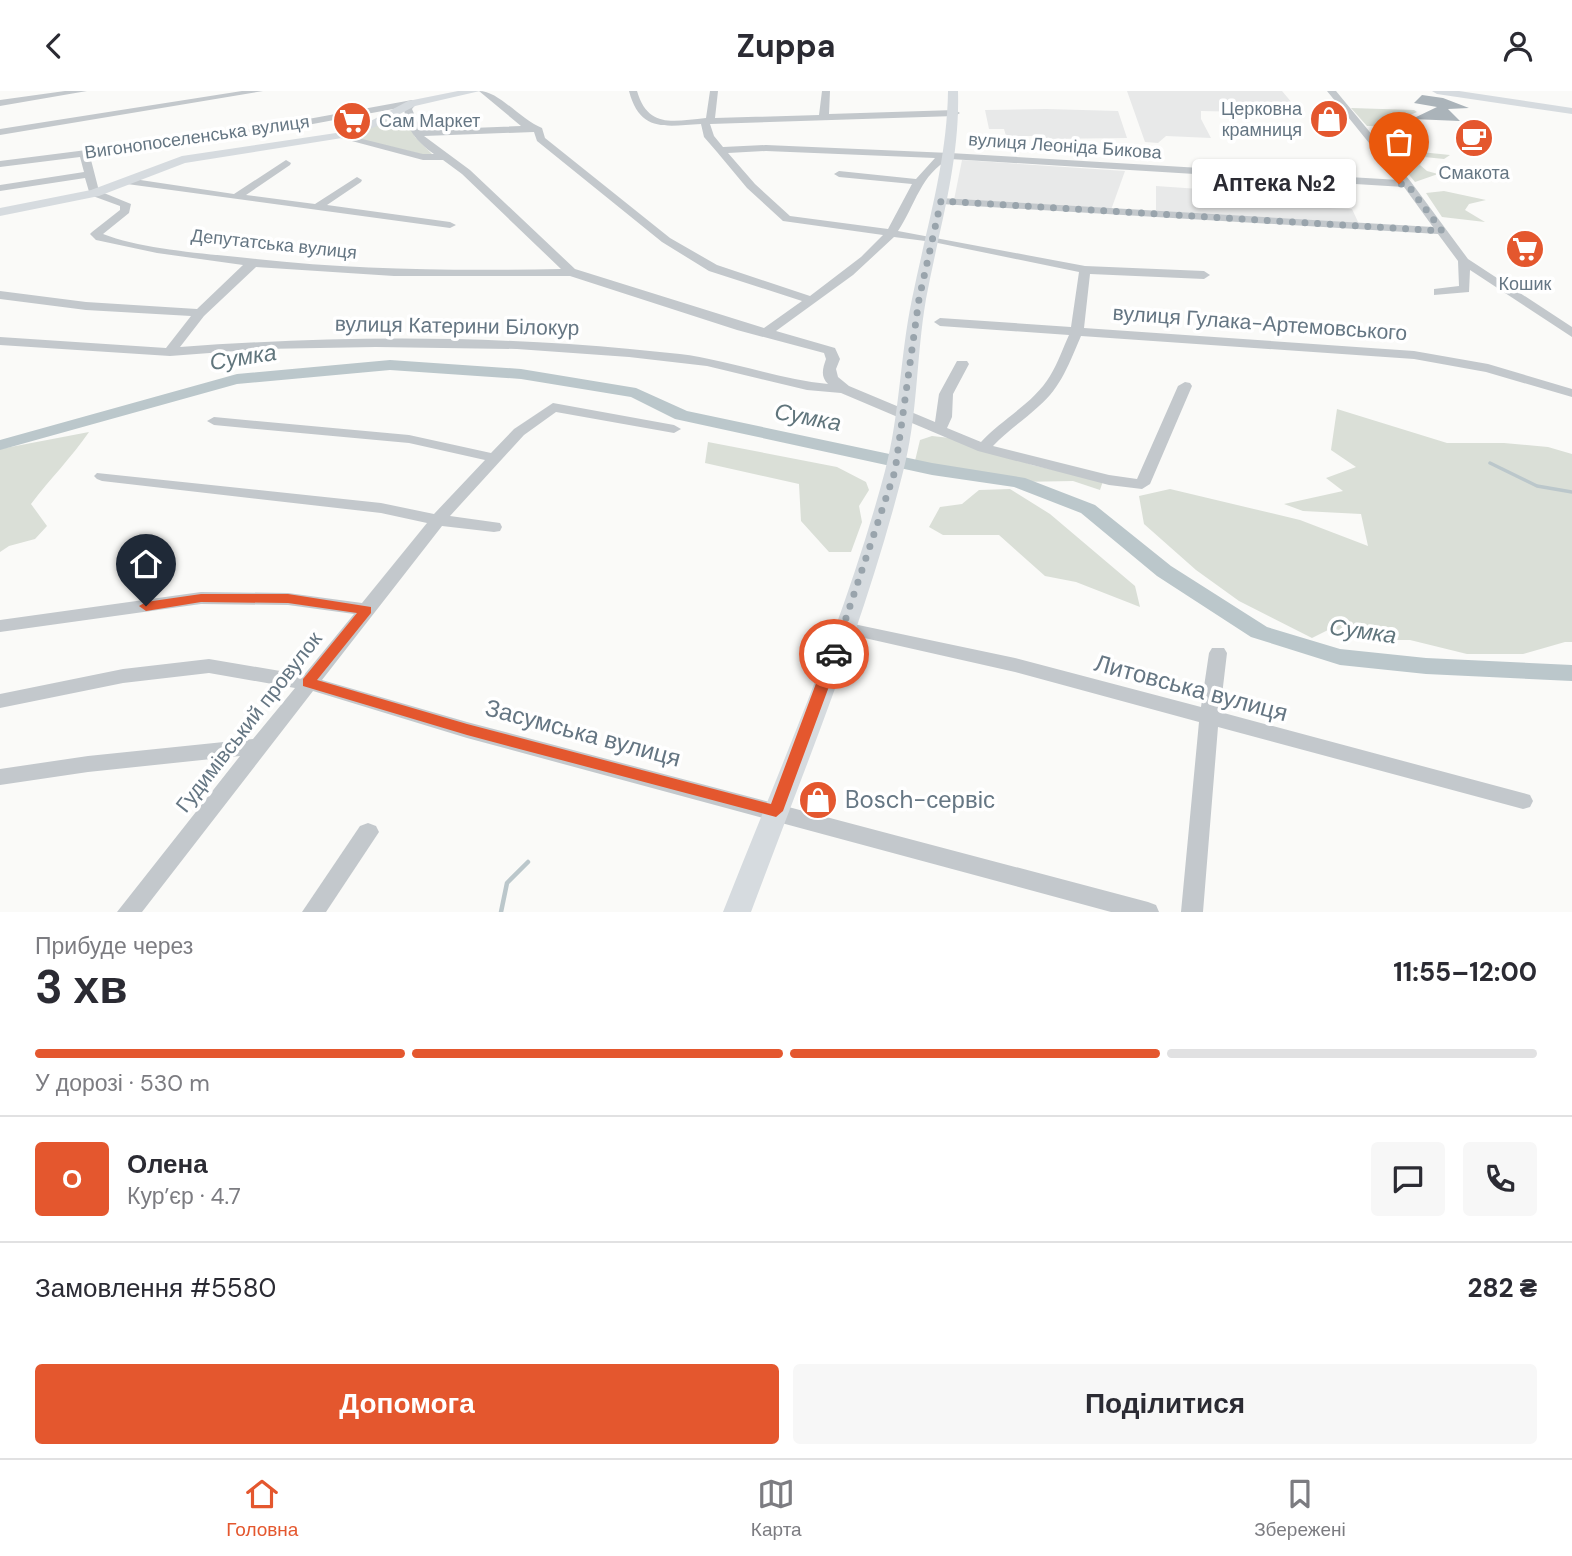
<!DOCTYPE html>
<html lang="uk">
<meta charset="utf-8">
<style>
:root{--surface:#fff;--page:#f7f7f7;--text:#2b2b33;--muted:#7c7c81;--line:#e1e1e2;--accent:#e4572e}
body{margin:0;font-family:"DM Sans",sans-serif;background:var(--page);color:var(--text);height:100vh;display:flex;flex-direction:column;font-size:26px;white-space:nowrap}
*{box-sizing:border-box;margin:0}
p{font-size:23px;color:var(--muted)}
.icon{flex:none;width:38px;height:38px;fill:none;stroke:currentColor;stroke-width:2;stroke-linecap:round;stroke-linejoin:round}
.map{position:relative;height:821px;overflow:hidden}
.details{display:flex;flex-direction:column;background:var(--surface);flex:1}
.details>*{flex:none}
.pin{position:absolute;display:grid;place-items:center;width:60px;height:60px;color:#fff;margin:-72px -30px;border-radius:50% 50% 50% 0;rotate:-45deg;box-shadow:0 0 7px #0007}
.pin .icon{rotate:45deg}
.courier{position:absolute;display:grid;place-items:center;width:70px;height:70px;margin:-35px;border:5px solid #e4572e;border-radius:50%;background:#fff;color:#222;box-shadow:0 2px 9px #0007}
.bubble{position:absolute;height:49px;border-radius:7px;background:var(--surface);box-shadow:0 2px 5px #0004;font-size:23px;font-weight:700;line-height:49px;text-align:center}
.summary em{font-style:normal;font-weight:700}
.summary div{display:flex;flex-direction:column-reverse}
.summary{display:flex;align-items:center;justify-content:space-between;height:119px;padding:0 35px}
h1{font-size:46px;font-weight:700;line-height:52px}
.bar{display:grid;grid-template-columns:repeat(4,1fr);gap:10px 7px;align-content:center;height:84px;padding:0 35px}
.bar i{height:9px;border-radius:5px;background:var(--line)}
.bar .current{background:var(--accent)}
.bar p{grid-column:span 4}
.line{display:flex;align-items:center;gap:18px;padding:0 35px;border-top:2px solid var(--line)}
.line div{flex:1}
.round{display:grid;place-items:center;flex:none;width:74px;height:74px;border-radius:7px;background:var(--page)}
.button{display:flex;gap:14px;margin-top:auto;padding:14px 35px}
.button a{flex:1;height:80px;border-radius:7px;background:var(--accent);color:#fff;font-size:28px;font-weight:700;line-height:80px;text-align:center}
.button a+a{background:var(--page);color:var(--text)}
header{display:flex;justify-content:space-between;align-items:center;height:91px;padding:0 35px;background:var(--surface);font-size:32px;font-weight:700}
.menu{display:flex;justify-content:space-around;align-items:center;height:98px;border-top:2px solid var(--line);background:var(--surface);font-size:19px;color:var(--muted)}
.menu a{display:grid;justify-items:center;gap:4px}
.menu .current{color:var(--accent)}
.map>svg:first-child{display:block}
</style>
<header><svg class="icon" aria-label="back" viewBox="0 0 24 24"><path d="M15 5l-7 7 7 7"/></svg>Zuppa<svg class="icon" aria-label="person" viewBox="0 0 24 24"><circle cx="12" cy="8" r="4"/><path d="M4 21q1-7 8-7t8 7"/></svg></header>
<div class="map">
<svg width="1572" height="821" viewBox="0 0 1572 821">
<rect width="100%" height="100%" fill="#fafaf8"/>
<g fill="#e8e9e9">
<path d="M1127,0h155l11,13h-52l5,8 -45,-1v8l10,19 -45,-2 -8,7 -13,-1z"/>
<path d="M1046,18l72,2 9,27 -81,1 -1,-3h-39l-2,-7h-15l-4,-19z"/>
<path d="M962,69l163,11 -14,39 -157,-10z"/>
<path d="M1156,95l146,10 5,11 45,2 7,15 -203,-10z"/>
</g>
<g fill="#dadfd7">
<path d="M1242,13l47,1 9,10 -51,-2z"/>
<path d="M1351,17l63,2 3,2 -27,12 2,2h-25z"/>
<path d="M401,24l4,1 10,21 18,18h-8l-79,-19z"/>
<path d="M1401,59l49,5 -6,4 -20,-2 -4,8 7,6 11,3 -23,8 -24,-29z"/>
<path d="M1444,100l42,9 -17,4 -4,6 20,12 -43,-5 -16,-24z"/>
<path d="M1337,318l110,34h57l44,4 24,7v188h-7l-42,12h-56l-57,-14h-36l-42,-12 -20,10 -73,-37 -43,-31 -52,-46 -5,-28 31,-7 130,31 68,26 -7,-32 -58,-3 -19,-7 59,-13 -17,-13 30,-11 -25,-17z"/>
<path d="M89,341c-18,26 -39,47 -58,72l16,22 -12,13 -26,7 -9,6v-103z"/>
<path d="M932,345l36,4 64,25 71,16 -3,9 -27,-9 -55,1 -104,-17 6,-25z"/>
<path d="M708,351l129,25 29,15 3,8 -10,16 3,16 -11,30h-22l-28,-31 -2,-37 -94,-21z"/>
<path d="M1010,398l40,25 85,72 5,21 -64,-25 -31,-6 -46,-41h-56l-14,-8 11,-20 22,-3 17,-14z"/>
</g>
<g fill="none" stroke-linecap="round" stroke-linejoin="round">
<path stroke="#bbc7cb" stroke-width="3.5" d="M1490,372l47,23 35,6"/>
<path stroke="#bbc7cb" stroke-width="4.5" d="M501,821l6,-29 21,-21"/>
<path fill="#bbc7cb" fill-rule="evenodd" d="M390,269l131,9 115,19 51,23 245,52 93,15 70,27 76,61 96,61 73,22 86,9 146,7v16l-146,-7 -86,-9 -89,-28 -94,-61 -76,-63 -67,-26 -82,-12 -188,-41 -69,-15 -44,-22 -110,-18 -131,-9 -153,14 -237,66v-10l237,-66z"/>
</g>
<path fill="#aab3b9" d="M1422,4l21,3 26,10 -21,1 12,12 -48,-2 25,-12 -23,-4z"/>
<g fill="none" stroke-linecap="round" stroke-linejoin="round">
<g fill="#c3c8cc" fill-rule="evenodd">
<path d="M65,0h22l-87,15v-6z"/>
<path d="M242,0h21l-263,44v-6z"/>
<path d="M479,0c20,0 42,29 63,37l3,10 125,100 47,27 93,31 51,-39 22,-22 -100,-14 -36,-33 -30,-36 -13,-15 -3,-13c-35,2 -61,9 -72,-33h8c11,38 37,30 69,27l4,-27h8l-3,27 104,-3 3,-24h8l-1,23 126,-4 5,3 -5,3 -245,8 4,12 9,11 43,-2 184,8 449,27 -72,-89h9l75,91 57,77 104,68v10l-102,-67 -1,22 -35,3v-6l25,-3 -1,-25 -20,-27 -497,-30 -5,-3 5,-3 492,29 -29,-40 -454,-28c-29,14 -35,47 -52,72l187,35 119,5 6,4 -6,4 -114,-5 -6,54 330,23 74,13 84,25v8l-86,-25 -72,-13 -333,-23c-11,25 -20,52 -42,70 -15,14 -32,25 -46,40l116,29 28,4 41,-93 7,-4 5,1 2,3 -42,98 -8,5 -33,-4 -131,-34 -137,-58 -34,-3 -100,-24 -78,-9 -112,-8 -141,-2 -113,2 -93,7 -170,-11v-8l166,11 25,-32 -105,-6 -86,-11v-8l86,11 111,7 46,-44 -86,-12 -61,-13 -6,-6 2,-2 28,-22v-4l-30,-11 -5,-17 -85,13v-6l84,-13 -4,-15 -80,10v-6l259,-33 153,-28 5,3 -5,6 9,21 100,-4zM404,16c1,21 13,35 30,47h-11l-85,-21 -5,3 90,24h20l19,14 99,95c-102,2 -204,1 -305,-10 -45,-5 -112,-9 -153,-25l26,-21 2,-9 -32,-13 -9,-35 169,-22zM534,41l3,9 125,101 47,29 93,30 -38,27 -189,-59 -105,-99 -46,-34zM766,60l169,7 -19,21 -77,-8 -5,3 5,3 73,7 -24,45 -98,-13 -35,-32 -27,-31zM894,146l39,5 146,30 -8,55 -131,-9 -6,4 6,4 129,9c-6,13 -11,28 -19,41 -16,27 -48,43 -69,66l-34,-14 5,-11 1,-23 16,-30 -2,-3h-10l-18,33 -4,28 -86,-36 -11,-9 -2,-8 4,-10 -5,-11 -59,-17 77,-56zM256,176l138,9h176l167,54 87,23 2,6c-3,9 -6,17 2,25 -40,-4 -79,-17 -119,-25 -25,-6 -53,-7 -79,-10 -149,-14 -300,-13 -450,-2l24,-31z"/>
<path d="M286,69l5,3 -1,2 -44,30 69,9 42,-27 5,3 -1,2 -34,23 123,17 6,3 -6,3 -323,-44 -5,-3 5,-3 107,16z"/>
<path d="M553,312l121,22 7,4 -7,4 -118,-21 -32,23 -74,81 50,7 2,4 -2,4 -6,1 -52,-6 -120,154 145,42 681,180 8,3 3,7h-48l-644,-174 -154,-47 -171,221h-25l123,-156 -152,16 -88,13v-16l88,-13 165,-17 42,-51 -86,-15 -86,10 -123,25v-14l123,-25 86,-10 95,16 50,-61 -66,-9 -87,-1 -201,28v-12l201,-28 87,1 74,10 65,-80 -46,-10 -279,-32 -5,-2 -3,-3 3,-3 284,30 53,11 51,-54 -76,-17 -195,-18 -7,-4 7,-4 195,18 82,18 23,-24z"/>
<path d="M844,531l171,36 186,49 8,-54 3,-5h12l3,5 -7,59 303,81 7,2 3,6 -3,6 -7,2 -305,-82 -15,185h-22l18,-190 -184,-50 -177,-40 -3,-4 3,-4z"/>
<path d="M368,732l8,3 3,6 -53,80h-24l58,-86z"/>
</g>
<g fill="#d6dbdf" fill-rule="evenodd">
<path d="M458,0h22l-65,15 -40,21 -33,11 -157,25 -86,33 -99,20v-8l91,-18 91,-34 154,-23 31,-10 41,-22z"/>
<path d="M948,0h10c2,72 -19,138 -32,208 -10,58 -8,117 -23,173 -38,151 -98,295 -152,440h-28c57,-145 122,-290 162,-441 15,-57 15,-115 27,-172 14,-70 35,-136 36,-208z"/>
<path d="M1432,0h27l113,17v6l-135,-20z"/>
</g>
</g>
<path fill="#e4572e" d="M201,503h87l83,13v6l-54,67 150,44 304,80 56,-150 7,-5 7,5 -58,157 -7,6 -309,-82 -164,-49v-7l54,-66 -69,-10 -87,-1 -55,9 -7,-5 7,-4z"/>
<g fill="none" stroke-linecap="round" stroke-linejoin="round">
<path stroke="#99a4ac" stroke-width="7" stroke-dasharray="0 12.6" d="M834,563l61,-183 24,-172 22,-98 501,30 -35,-47h-8"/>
</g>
<defs>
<symbol id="shop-disc" viewBox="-11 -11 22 22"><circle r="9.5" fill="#e4572e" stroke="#fff"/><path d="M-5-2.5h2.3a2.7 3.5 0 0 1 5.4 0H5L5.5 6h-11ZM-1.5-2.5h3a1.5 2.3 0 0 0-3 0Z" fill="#fff"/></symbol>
<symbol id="supermarket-disc" viewBox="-11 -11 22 22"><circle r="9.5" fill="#e4572e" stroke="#fff"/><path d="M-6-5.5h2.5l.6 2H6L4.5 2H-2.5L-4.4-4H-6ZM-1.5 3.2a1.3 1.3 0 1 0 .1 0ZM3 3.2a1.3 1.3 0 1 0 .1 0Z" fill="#fff"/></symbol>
<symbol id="cafe-disc" viewBox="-11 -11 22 22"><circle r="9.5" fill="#e4572e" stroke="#fff"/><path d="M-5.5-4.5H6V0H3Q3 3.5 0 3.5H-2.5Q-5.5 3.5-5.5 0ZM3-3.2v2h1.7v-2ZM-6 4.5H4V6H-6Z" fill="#fff"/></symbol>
</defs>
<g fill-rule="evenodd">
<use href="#shop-disc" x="1307" y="6" width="44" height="44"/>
<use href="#supermarket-disc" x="330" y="8" width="44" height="44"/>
<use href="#cafe-disc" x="1452" y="25" width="44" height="44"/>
<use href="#supermarket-disc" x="1503" y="136" width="44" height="44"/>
<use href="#shop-disc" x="796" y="687" width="44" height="44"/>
</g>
<g text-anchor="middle" stroke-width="7" stroke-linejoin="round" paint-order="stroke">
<g font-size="18" fill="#657683" stroke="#fff">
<text x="1302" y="24" text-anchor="end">Церковна<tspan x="1302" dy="21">крамниця</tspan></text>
<text x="379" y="36" text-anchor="start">Сам Маркет</text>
<text x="1474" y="88">Смакота</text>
<text x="1525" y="199">Кошик</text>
</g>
<g font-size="18" fill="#657683" stroke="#fff">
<text transform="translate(197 46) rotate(-8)" y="6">Вигонопоселенська вулиця</text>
<text transform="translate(1065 55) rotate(4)" y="6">вулиця Леоніда Бикова</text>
<text transform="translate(274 153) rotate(6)" y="6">Депутатська вулиця</text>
</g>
<g font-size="21" fill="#657683" stroke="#fff">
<text transform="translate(1260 232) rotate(4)" y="7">вулиця Гулака-Артемовського</text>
<text transform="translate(457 235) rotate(1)" y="7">вулиця Катерини Білокур</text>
<text transform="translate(249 631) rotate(-52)" y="7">Гудимівський провулок</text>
</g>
<g font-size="23" font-style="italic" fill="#60757c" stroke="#fff">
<text transform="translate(243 266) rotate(-9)" y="8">Сумка</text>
<text transform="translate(808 326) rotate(11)" y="8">Сумка</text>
<text transform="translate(1363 540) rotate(8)" y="8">Сумка</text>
</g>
<g font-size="24" fill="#657683" stroke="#fff">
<text transform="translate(1191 597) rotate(15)" y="8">Литовська вулиця</text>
<text transform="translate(583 642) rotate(15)" y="8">Засумська вулиця</text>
</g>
<g font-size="24" fill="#657683" stroke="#fff" text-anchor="start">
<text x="845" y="717">Bosch-сервіс</text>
</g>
</g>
</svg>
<div class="pin" style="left:1399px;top:93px;background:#ea580c"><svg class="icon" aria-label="bag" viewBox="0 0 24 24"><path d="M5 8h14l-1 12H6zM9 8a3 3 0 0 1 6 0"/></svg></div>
<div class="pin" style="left:146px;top:515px;background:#1f2937"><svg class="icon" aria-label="home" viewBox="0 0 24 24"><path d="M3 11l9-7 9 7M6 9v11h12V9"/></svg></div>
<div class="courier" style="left:834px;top:563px"><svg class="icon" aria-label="car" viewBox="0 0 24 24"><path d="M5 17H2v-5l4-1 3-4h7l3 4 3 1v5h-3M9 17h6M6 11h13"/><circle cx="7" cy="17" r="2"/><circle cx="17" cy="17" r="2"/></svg></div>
<div class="bubble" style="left:1192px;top:68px;width:164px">Аптека №2</div>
</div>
<section class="details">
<div class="summary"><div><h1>3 хв</h1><p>Прибуде через</p></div><em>11:55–12:00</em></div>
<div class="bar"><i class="current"></i><i class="current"></i><i class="current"></i><i></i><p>У дорозі · 530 m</p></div>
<div class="line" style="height:126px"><b class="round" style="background:var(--accent);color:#fff">О</b><div><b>Олена</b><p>Кур’єр · 4.7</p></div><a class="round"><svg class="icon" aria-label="chat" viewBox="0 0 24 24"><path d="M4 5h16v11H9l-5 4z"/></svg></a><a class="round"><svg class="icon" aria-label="phone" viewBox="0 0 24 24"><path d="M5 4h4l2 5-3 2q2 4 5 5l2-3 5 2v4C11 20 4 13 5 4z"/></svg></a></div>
<div class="line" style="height:91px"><div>Замовлення #5580</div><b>282 ₴</b></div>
<div class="button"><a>Допомога</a><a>Поділитися</a></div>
</section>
<nav class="menu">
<a class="current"><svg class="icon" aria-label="home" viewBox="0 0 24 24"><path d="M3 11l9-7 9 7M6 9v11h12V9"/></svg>Головна</a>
<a><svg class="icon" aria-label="map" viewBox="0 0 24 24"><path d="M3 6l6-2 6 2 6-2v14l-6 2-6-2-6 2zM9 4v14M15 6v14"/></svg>Карта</a>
<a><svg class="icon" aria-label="saved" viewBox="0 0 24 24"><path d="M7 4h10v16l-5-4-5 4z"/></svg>Збережені</a>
</nav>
